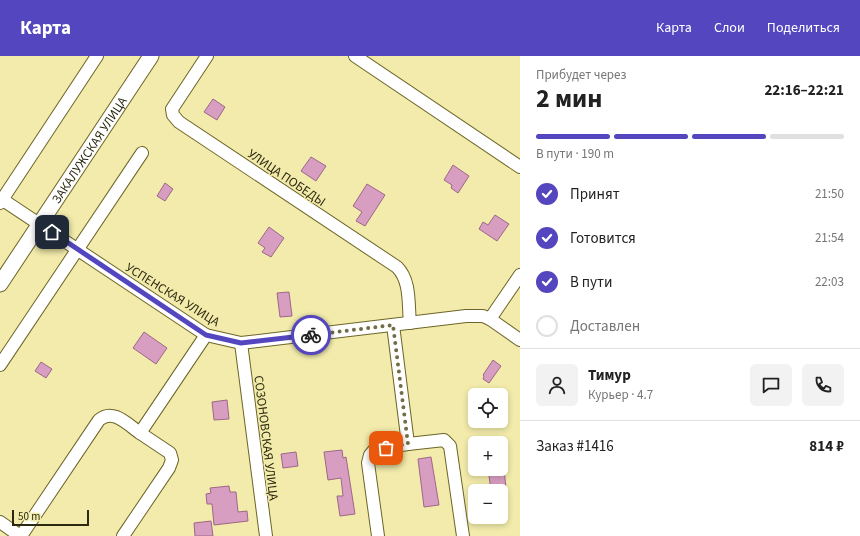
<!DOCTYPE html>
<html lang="ru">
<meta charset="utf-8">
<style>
:root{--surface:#fff;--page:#f2f2f2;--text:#222;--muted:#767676;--line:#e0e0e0;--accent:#5446be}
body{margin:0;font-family:"Source Sans 3",sans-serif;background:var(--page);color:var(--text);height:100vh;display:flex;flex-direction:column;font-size:15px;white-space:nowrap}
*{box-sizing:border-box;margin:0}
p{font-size:13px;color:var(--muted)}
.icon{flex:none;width:22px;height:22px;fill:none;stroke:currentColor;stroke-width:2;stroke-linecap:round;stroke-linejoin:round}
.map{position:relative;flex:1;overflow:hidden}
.details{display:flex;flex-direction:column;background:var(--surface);width:340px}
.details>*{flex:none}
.controls{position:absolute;left:468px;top:332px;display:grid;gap:8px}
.controls a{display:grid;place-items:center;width:40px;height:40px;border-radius:6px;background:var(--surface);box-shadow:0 2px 6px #0003;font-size:20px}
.scale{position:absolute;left:12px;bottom:10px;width:77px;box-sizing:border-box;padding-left:4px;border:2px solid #2c2910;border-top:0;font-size:11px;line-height:14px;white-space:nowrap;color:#2c2910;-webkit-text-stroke:3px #f2ebab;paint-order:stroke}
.pin{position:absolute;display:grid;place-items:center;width:34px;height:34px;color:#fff;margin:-17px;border-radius:8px;box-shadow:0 2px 6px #0006}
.courier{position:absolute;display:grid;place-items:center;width:40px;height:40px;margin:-20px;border:3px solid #5446be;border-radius:50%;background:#fff;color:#222;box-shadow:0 1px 5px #0007}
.headline em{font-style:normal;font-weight:700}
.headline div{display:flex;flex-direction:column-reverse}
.headline{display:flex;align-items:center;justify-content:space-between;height:68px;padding:0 16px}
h1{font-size:26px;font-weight:700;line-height:30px}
.bar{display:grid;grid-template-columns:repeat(4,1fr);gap:6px 4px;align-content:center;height:48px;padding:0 16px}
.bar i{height:5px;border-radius:3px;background:var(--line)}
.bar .active{background:var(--accent)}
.bar p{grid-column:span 4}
.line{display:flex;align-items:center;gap:10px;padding:0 16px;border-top:1px solid var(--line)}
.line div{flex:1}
.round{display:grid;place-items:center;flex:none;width:42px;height:42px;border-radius:6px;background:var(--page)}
ol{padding:0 16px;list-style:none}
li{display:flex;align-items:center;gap:12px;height:44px}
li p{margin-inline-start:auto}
li .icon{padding:4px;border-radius:50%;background:var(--accent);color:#fff;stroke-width:4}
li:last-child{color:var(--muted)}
li i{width:22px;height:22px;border:2px solid var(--line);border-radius:50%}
header{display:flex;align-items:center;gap:24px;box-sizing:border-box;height:56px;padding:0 20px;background:var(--accent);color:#fff}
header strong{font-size:19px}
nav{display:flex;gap:22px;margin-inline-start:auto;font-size:14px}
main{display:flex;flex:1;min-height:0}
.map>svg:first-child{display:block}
</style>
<header>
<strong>Карта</strong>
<nav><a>Карта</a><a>Слои</a><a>Поделиться</a></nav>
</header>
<main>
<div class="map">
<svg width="520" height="480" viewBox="0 0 520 480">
<rect width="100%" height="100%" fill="#f2ebab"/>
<g fill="#d89ec1" stroke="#9c6787">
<path d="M213,43l12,8 -8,13 -13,-8z"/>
<path d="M311,101l15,9 -10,15 -15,-10z"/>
<path d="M453,109l16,11 -11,17 -7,-5 1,-3 -8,-5z"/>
<path d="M165,127l8,6 -8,12 -8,-5z"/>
<path d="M367,128l18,11 -20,31 -9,-5 6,-9 -9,-6z"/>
<path d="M495,159l14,9 -12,17 -18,-12 4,-7 5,3z"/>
<path d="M269,171l15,11 -13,19 -9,-5 3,-4 -7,-5z"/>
<path d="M289,236l3,24 -12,1 -3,-24z"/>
<path d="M144,276l23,16 -11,16 -23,-16z"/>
<path d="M493,304l8,6 -12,17 -6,-4 1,-3 -1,-1z"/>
<path d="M41,306l11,7 -6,9 -11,-7z"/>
<path d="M227,344l2,19 -15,1 -2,-18z"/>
<path d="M342,394l1,8 3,-1 9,57 -15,2 -3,-20h6l-2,-18 -13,2 -4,-28z"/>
<path d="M296,396l2,14 -15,2 -2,-14z"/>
<path d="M431,401l8,48 -15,2 -6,-48z"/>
<path d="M488,413h16l2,19 -15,2z"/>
<path d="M229,430l1,6h6l2,20 9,-1 1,10 -34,4 -2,-21h-5l-1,-10 5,-1 -1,-5z"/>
<path d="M211,465l2,15h-18l-1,-13z"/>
</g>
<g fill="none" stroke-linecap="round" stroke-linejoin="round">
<defs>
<g id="minor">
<path d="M207,0l-35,53 1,6 6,7 218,145c14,14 11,37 13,56"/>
<path d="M355,0l165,111"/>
<path d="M0,142l206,137 35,8 225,-27h17l7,3 30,-44"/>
<path d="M0,147l97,-147"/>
<path d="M490,263l30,21"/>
<path d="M393,269l15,119 36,-4 6,6 13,90"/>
<path d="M241,287l25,193"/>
<path d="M0,309l142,-212"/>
<path d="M0,466l20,14"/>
<path d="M21,480l78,-116c14,-12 28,4 41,13"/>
<path d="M123,480l46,-68 3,-8 -2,-7 -30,-20 66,-98"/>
<path d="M378,480l-10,-73 2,-8 5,-6 33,-5"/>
</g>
<g id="tertiary">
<path id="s1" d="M0,228l151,-228"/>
</g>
</defs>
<use href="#minor" stroke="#6c6527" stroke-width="14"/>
<use href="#tertiary" stroke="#6c6527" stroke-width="17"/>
<use href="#minor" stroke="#fff" stroke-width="12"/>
<use href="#tertiary" stroke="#fff" stroke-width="15"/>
</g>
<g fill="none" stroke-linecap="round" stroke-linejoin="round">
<path stroke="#716d46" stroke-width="4" stroke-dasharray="0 7.2" d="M311,279l82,-10 15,119 -22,4"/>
<path stroke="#5446be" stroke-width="5" d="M52,176l154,103 35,8 70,-8"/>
</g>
<g text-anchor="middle" stroke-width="3" stroke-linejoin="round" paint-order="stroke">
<g font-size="13" fill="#2c2910" stroke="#f2ebab">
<text dy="5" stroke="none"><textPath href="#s1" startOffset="161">ЗАКАЛУЖСКАЯ УЛИЦА</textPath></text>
<text transform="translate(287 121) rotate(34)" y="5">УЛИЦА ПОБЕДЫ</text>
<text transform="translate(173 238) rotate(32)" y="5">УСПЕНСКАЯ УЛИЦА</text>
<text transform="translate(267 382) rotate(83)" y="5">СОЗОНОВСКАЯ УЛИЦА</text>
</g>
</g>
</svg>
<div class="controls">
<a><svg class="icon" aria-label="locate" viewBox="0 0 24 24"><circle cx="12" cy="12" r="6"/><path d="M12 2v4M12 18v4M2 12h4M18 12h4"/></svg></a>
<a>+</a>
<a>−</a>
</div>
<div class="scale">50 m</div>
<div class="pin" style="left:386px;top:392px;background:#ea580c"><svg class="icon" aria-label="bag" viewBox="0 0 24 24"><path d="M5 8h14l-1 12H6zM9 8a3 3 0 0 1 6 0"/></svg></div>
<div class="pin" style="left:52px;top:176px;background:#1f2937"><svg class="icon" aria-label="home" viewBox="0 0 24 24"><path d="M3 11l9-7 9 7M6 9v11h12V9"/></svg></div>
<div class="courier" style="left:311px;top:279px"><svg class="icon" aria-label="bike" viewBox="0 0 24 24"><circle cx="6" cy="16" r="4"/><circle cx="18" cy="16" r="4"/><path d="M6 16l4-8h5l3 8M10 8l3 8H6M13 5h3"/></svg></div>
</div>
<section class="details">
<div class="headline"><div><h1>2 мин</h1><p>Прибудет через</p></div><em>22:16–22:21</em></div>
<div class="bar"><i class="active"></i><i class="active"></i><i class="active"></i><i></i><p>В пути · 190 m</p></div>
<ol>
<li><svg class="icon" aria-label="check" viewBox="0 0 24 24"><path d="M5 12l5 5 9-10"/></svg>Принят<p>21:50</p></li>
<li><svg class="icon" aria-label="check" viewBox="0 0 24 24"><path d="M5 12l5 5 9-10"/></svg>Готовится<p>21:54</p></li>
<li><svg class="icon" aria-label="check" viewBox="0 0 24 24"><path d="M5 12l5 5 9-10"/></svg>В пути<p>22:03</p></li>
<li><i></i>Доставлен</li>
</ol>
<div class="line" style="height:72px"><a class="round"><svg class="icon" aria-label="person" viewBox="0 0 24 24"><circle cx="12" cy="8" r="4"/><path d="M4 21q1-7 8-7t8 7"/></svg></a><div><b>Тимур</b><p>Курьер · 4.7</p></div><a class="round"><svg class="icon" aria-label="chat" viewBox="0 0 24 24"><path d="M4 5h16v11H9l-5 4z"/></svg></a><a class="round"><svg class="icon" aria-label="phone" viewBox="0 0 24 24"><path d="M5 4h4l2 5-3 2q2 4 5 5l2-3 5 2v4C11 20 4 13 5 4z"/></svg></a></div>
<div class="line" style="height:52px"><div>Заказ #1416</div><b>814 ₽</b></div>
</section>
</main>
